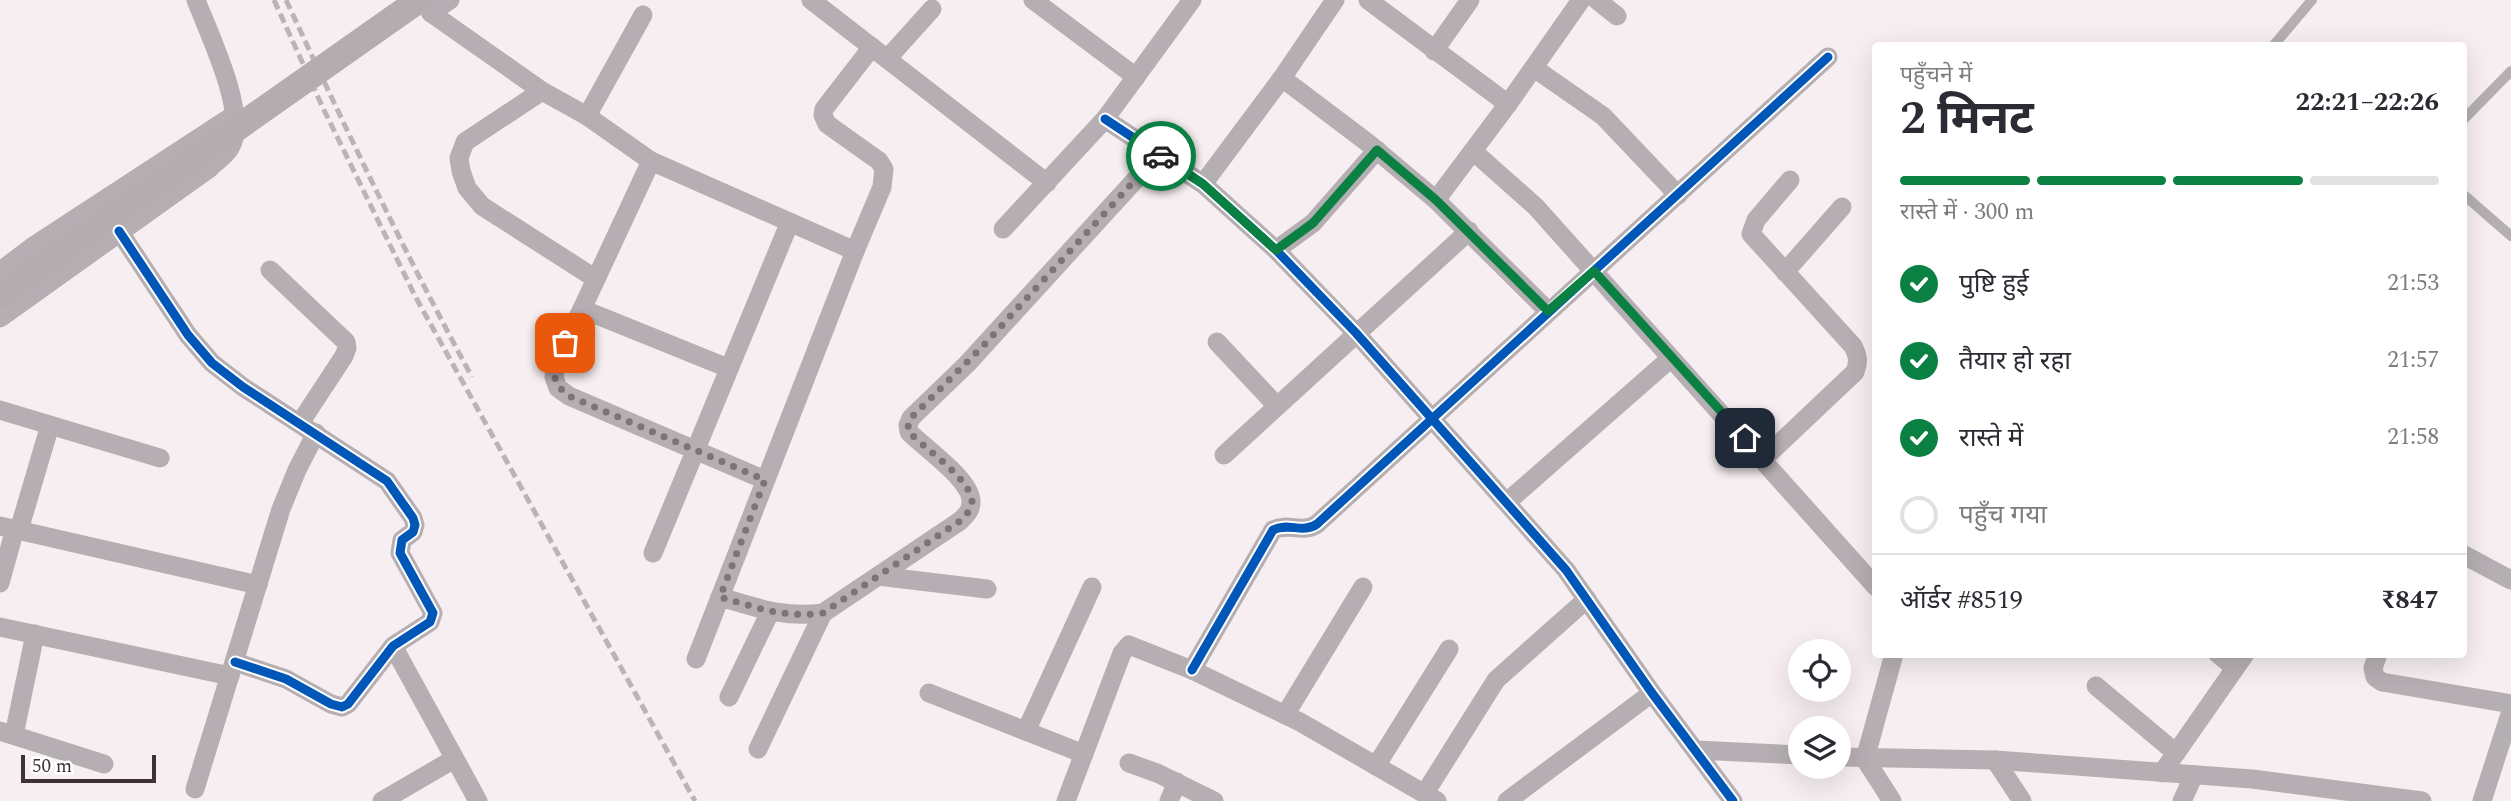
<!DOCTYPE html>
<html lang="hi">
<meta charset="utf-8">
<style>
:root{--surface:#fff;--page:#f7f7f7;--text:#2b2b33;--muted:#7c7c81;--line:#e1e1e2;--accent:#0b8043}
body{margin:0;font-family:Spectral,"Noto Sans Devanagari",serif;background:var(--page);color:var(--text);height:100vh;display:flex;flex-direction:column;font-size:26px;white-space:nowrap}
*{box-sizing:border-box;margin:0}
p{font-size:23px;color:var(--muted)}
.icon{flex:none;width:38px;height:38px;fill:none;stroke:currentColor;stroke-width:2;stroke-linecap:round;stroke-linejoin:round}
.map{position:relative;flex:1;overflow:hidden}
.drawer{position:absolute;left:1872px;top:42px;width:595px;height:616px;display:flex;flex-direction:column;background:var(--surface);border-radius:7px;box-shadow:0 7px 28px #0002}
.drawer>*{flex:none}
.buttons{position:absolute;left:1788px;top:639px;display:grid;gap:14px}
.buttons a{display:grid;place-items:center;width:63px;height:63px;border-radius:50%;background:var(--surface);box-shadow:0 7px 28px #0002;font-size:35px}
.scale{position:absolute;left:21px;bottom:18px;width:135px;box-sizing:border-box;padding-left:7px;border:4px solid #403136;border-top:0;font-size:19px;line-height:24px;white-space:nowrap;color:#403136;-webkit-text-stroke:5px #fff;paint-order:stroke}
.pin{position:absolute;display:grid;place-items:center;width:60px;height:60px;color:#fff;margin:-30px;border-radius:14px;box-shadow:0 4px 10px #0006}
.courier{position:absolute;display:grid;place-items:center;width:70px;height:70px;margin:-35px;border:5px solid #0b8043;border-radius:50%;background:#fff;color:#222;box-shadow:0 2px 9px #0007}
.overview em{font-style:normal;font-weight:700}
.overview div{display:flex;flex-direction:column-reverse}
.overview{display:flex;align-items:center;justify-content:space-between;height:119px;padding:0 28px}
h1{font-size:46px;font-weight:700;line-height:52px}
.bar{display:grid;grid-template-columns:repeat(4,1fr);gap:10px 7px;align-content:center;height:84px;padding:0 28px}
.bar i{height:9px;border-radius:5px;background:var(--line)}
.bar .active{background:var(--accent)}
.bar p{grid-column:span 4}
.line{display:flex;align-items:center;gap:18px;padding:0 28px;border-top:2px solid var(--line)}
.line div{flex:1}
ol{padding:0 28px;list-style:none}
li{display:flex;align-items:center;gap:21px;height:77px}
li p{margin-inline-start:auto}
li .icon{padding:7px;border-radius:50%;background:var(--accent);color:#fff;stroke-width:4}
li:last-child{color:var(--muted)}
li i{width:38px;height:38px;border:4px solid var(--line);border-radius:50%}
.map>svg:first-child{display:block}
</style>
<div class="map">
<svg width="2511" height="801" viewBox="0 0 2511 801">
<rect width="100%" height="100%" fill="#f6eef0"/>
<g fill="none" stroke-linecap="round" stroke-linejoin="round">
<g stroke="#b5aeb2" stroke-width="10">
<path d="M2273,46l39,-46"/>
<path d="M2464,119l47,-48"/>
<path d="M2464,195l47,41"/>
</g>
<g stroke="#b5aeb2" stroke-width="19">
<path d="M423,0l8,13 111,78 45,25 64,45 204,90"/>
<path d="M811,0l236,183"/>
<path d="M1033,0l103,77"/>
<path d="M1368,0l140,104"/>
<path d="M1597,0l20,16"/>
<path d="M431,13l19,-13"/>
<path d="M1434,51l36,-51"/>
<path d="M887,59l45,-50"/>
<path d="M1534,68l69,48 75,79"/>
<path d="M1282,78l86,65 68,57 112,111"/>
<path d="M542,91l-77,51 -6,16 2,13 6,17 15,18 114,73"/>
<path d="M587,116l56,-101"/>
<path d="M1105,119l98,65 73,66 80,83 210,237 86,123 81,108"/>
<path d="M1473,151l63,56 340,380"/>
<path d="M651,161l-69,148 -26,51 -2,17 4,11 11,8 196,84"/>
<path d="M1203,184l79,-106 53,-78"/>
<path d="M1436,200l72,-96 73,-104"/>
<path d="M1003,229l102,-110 87,-119"/>
<path d="M119,231l69,104 24,28 31,24 144,94 26,37 2,7 -2,7 -11,8 -2,13 33,60 -3,9 -37,24 -45,58 -6,3 -11,-3 -45,-25 -51,-17"/>
<path d="M1276,250l37,-27 64,-73"/>
<path d="M270,270l76,72 1,6 -3,8 -44,67"/>
<path d="M0,271l35,-26 199,-130"/>
<path d="M1785,272l57,-65"/>
<path d="M582,309l146,59"/>
<path d="M0,318l210,-150c6,-6 16,-13 20,-20 20,-31 -22,-116 -34,-148"/>
<path d="M1217,342l60,64"/>
<path d="M0,410l160,48"/>
<path d="M1224,455l245,-224"/>
<path d="M1763,459l92,-87c4,-10 3,-16 -2,-26l-102,-112 5,-14 34,-40"/>
<path d="M1507,502l164,-144"/>
<path d="M0,526l258,59"/>
<path d="M19,530l31,-105"/>
<path d="M653,553l136,-329"/>
<path d="M2464,555l47,25"/>
<path d="M878,576l109,13"/>
<path d="M0,583l15,-54"/>
<path d="M720,597c38,11 63,21 103,16l137,-92c6,-6 11,-10 11,-19 1,-22 -47,-54 -62,-70l-1,-7 3,-7 56,-54 191,-209"/>
<path d="M0,627l230,49"/>
<path d="M393,646l85,155"/>
<path d="M2218,654l17,14"/>
<path d="M2378,654l-5,14 2,9 7,5 129,22"/>
<path d="M696,659l159,-408 27,-64 2,-18 -5,-8 -52,-37 -4,-9 1,-6 48,-62"/>
<path d="M1192,670l81,-140c15,-8 30,4 44,-6l511,-467"/>
<path d="M2096,686l80,67"/>
<path d="M929,693l155,61"/>
<path d="M729,697l41,-85"/>
<path d="M1285,715l78,-128"/>
<path d="M0,731l104,33"/>
<path d="M1026,731l66,-144"/>
<path d="M14,735l21,-101"/>
<path d="M758,749l65,-136"/>
<path d="M1696,750l105,5"/>
<path d="M1839,757l156,3 257,19 170,22"/>
<path d="M1995,760l27,41"/>
<path d="M1129,763l28,10 57,28"/>
<path d="M1376,766l73,-117"/>
<path d="M2162,773l83,-119"/>
<path d="M195,789l86,-280 16,-39 19,-37"/>
<path d="M1425,793l71,-113 91,-81"/>
<path d="M382,801l72,-42"/>
<path d="M1066,801l56,-148 7,-8 63,25 108,52 137,79"/>
<path d="M1169,801l8,-19"/>
<path d="M1507,801l145,-108"/>
<path d="M1892,801l-27,-42 29,-105"/>
<path d="M2182,801l12,-26"/>
<path d="M2482,801l29,-90"/>
</g>
<g stroke="#bab4b6" stroke-width="5" stroke-dasharray="10 5" stroke-linecap="butt">
<path d="M274,0l49,108 92,188 280,505"/>
<path d="M286,0c59,127 119,254 186,377"/>
</g>
<path stroke="#b4adb0" stroke-width="26" d="M0,295l419,-295"/>
<defs>
<g id="cycleway">
<path d="M1105,119l98,65 73,66 80,83 210,237 86,123 81,108"/>
<path d="M119,231l69,104 24,28 31,24 144,94 26,37 2,7 -2,7 -11,8 -2,13 33,60 -3,9 -37,24 -45,58 -6,3 -11,-3 -45,-25 -51,-17"/>
<path d="M1192,670l81,-140c15,-8 30,4 44,-6l511,-467"/>
</g>
</defs>
<use href="#cycleway" stroke="#fff" stroke-width="13"/>
<use href="#cycleway" stroke="#0057b8" stroke-width="9"/>
</g>
<g fill="none" stroke-linecap="round" stroke-linejoin="round">
<path stroke="#807377" stroke-width="7" stroke-dasharray="0 12.6" d="M565,343c-12,22 -18,36 4,53l196,84 -45,117c38,11 63,21 103,16l137,-92c6,-6 11,-11 12,-19 0,-22 -48,-54 -63,-70l-1,-7 3,-7 71,-71 176,-192 3,1"/>
<path stroke="#0b8043" stroke-width="9" d="M1161,156l42,28 73,66 37,-27 64,-73 59,50 112,111 46,-40 151,167"/>
</g>
</svg>
<div class="buttons">
<a><svg class="icon" aria-label="locate" viewBox="0 0 24 24"><circle cx="12" cy="12" r="6"/><path d="M12 2v4M12 18v4M2 12h4M18 12h4"/></svg></a>
<a><svg class="icon" aria-label="layers" viewBox="0 0 24 24"><path d="M12 4l9 5-9 5-9-5zM3 14l9 5 9-5"/></svg></a>
</div>
<div class="scale">50 m</div>
<div class="pin" style="left:565px;top:343px;background:#ea580c"><svg class="icon" aria-label="bag" viewBox="0 0 24 24"><path d="M5 8h14l-1 12H6zM9 8a3 3 0 0 1 6 0"/></svg></div>
<div class="pin" style="left:1745px;top:438px;background:#1f2937"><svg class="icon" aria-label="home" viewBox="0 0 24 24"><path d="M3 11l9-7 9 7M6 9v11h12V9"/></svg></div>
<div class="courier" style="left:1161px;top:156px"><svg class="icon" aria-label="car" viewBox="0 0 24 24"><path d="M5 17H2v-5l4-1 3-4h7l3 4 3 1v5h-3M9 17h6M6 11h13"/><circle cx="7" cy="17" r="2"/><circle cx="17" cy="17" r="2"/></svg></div>
<section class="drawer">
<div class="overview"><div><h1>2 मिनट</h1><p>पहुँचने में</p></div><em>22:21–22:26</em></div>
<div class="bar"><i class="active"></i><i class="active"></i><i class="active"></i><i></i><p>रास्ते में · 300 m</p></div>
<ol>
<li><svg class="icon" aria-label="check" viewBox="0 0 24 24"><path d="M5 12l5 5 9-10"/></svg>पुष्टि हुई<p>21:53</p></li>
<li><svg class="icon" aria-label="check" viewBox="0 0 24 24"><path d="M5 12l5 5 9-10"/></svg>तैयार हो रहा<p>21:57</p></li>
<li><svg class="icon" aria-label="check" viewBox="0 0 24 24"><path d="M5 12l5 5 9-10"/></svg>रास्ते में<p>21:58</p></li>
<li><i></i>पहुँच गया</li>
</ol>
<div class="line" style="height:91px"><div>ऑर्डर #8519</div><b>₹847</b></div>
</section>
</div>
